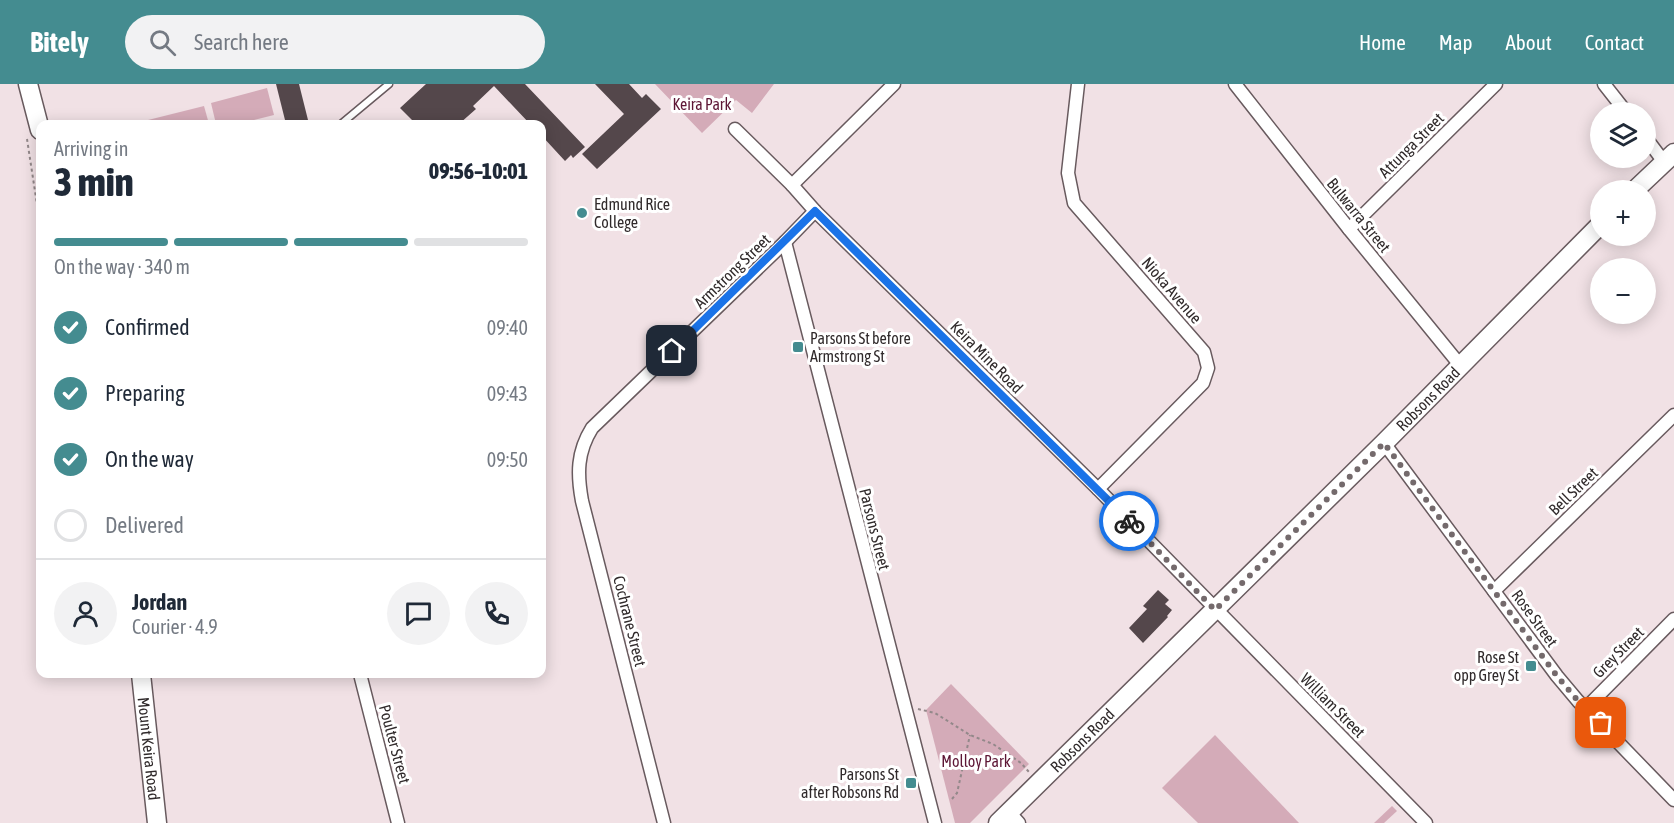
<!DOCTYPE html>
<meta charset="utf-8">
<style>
:root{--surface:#fff;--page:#f2f2f3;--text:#1f2937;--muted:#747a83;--line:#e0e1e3;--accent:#448c90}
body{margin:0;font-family:"Asap Condensed",sans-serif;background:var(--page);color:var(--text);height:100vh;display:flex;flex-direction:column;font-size:22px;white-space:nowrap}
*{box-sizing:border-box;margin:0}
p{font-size:20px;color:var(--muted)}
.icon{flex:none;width:33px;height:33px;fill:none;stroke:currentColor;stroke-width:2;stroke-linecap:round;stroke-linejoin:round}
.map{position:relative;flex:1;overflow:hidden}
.sheet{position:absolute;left:36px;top:36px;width:510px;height:558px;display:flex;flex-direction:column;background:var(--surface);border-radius:12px;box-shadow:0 3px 15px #0003}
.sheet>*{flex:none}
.controls{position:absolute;left:1590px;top:18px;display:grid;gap:12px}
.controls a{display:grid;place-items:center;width:66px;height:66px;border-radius:50%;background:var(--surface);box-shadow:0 3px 15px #0003;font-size:30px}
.pin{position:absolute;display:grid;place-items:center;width:51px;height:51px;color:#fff;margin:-26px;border-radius:12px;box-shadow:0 3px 9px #0006}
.courier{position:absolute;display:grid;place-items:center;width:60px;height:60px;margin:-30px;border:4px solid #1a73e8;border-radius:50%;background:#fff;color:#222;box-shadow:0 2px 8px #0007}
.overview em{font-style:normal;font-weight:800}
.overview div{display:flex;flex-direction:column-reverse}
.overview{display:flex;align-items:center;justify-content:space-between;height:102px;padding:0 18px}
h1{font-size:39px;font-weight:800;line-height:45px}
.bar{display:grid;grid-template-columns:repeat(4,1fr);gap:9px 6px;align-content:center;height:72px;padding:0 18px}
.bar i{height:8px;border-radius:4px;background:var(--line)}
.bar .selected{background:var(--accent)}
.bar p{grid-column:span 4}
.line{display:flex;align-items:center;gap:15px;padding:0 18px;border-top:2px solid var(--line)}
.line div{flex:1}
.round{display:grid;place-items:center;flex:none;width:63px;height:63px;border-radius:32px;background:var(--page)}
ol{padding:0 18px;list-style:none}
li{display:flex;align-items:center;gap:18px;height:66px}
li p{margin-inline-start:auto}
li .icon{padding:6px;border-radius:50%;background:var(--accent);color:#fff;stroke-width:4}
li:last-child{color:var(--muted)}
li i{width:33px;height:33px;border:3px solid var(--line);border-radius:50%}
header{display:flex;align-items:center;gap:36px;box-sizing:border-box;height:84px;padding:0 30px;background:var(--accent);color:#fff}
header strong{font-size:28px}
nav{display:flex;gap:33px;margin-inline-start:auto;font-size:21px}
.search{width:420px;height:54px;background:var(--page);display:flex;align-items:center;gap:15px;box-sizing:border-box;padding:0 21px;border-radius:33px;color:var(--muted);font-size:22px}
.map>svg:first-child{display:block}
</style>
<header>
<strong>Bitely</strong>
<div class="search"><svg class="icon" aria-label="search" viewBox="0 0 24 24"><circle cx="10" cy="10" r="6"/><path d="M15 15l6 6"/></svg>Search here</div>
<nav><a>Home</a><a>Map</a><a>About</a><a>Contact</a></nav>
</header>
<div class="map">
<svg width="1674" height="739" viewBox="0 0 1674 739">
<rect width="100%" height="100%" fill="#f1e1e5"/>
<g fill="#d4abb8">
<path d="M655,0h119l-22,29 -16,-13 -34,33z"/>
<path d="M267,4l7,27 -36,9h-22l-5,-21z"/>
<path d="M204,22l5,18h-60l-1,-4z"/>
<path d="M951,600l78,80 -59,59h-15l-29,-113z"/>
<path d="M1215,651l84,88h-101l-36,-35z"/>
<path d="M1392,722l5,5 -13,12h-10z"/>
</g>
<g fill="#54474b">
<path d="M276,0h23l10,40h-23z"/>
<path d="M426,0h99l60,63 -12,11 -2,-3 -6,6 -23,-25v-12h-12l-36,-38 -21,20 3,3 -17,15h-43l-16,-16z"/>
<path d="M595,0h34l13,14 4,-4 15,15 -64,60 -15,-15 42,-40z"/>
<path d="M1158,506l11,10 -4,4 7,6 -5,6 1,1 -25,26 -14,-15 18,-19 -4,-3z"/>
</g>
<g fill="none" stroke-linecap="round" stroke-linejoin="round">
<defs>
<path id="service" d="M341,40l48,-40"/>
<g id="minor">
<path d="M1078,0l-10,89 6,30 130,149 4,16 -5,15 -105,106"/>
<path d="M1235,0l114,145 111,136"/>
<path d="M1604,0l22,28"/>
<path d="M735,45l57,56 23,26 283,278 328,334"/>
<path d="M1646,54l18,24"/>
<path d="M792,101l102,-101"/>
<path d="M1349,145l147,-145"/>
<path d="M785,158l150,581"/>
<path d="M1384,359l173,233 21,25 96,99"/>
<path d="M1494,507l180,-176"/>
<path d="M360,590l38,149"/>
<path d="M1586,624l88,-89"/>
<path d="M1009,728l10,11"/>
<path d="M664,739l-82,-322c-5,-27 -5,-49 10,-73l193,-186 30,-31"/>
</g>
<g id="secondary">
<path d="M28,0l12,46"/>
<path d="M1635,106l39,-37"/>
<path id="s1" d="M141,590l16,149"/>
<path id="s2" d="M998,739l386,-380 216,-218"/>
</g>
</defs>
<use href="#service" stroke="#685a5e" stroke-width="9"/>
<use href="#minor" stroke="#685a5e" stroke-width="15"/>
<use href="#secondary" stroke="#685a5e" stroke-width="21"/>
<g stroke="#93888a" stroke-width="2" stroke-dasharray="3 3" stroke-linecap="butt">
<path d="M27,55l13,85"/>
<path d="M918,625l17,4 35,22 23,9 28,19 8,9"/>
<path d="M952,715l5,-6 13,-58"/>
</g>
<use href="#service" stroke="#fff" stroke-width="6"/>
<use href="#minor" stroke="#fff" stroke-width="12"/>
<use href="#secondary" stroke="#fff" stroke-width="18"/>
</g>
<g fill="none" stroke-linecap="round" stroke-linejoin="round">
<path stroke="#746a6c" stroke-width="6" stroke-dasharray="0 10.8" d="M1129,437l86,89 169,-167 173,233 21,25 23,22"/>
<path stroke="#1a73e8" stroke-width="8" d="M672,267l143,-140 314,310"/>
</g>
<g fill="#448c90" stroke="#fff" stroke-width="2">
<circle cx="582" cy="129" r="6"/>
<rect x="792" y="257" width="12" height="12" rx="3"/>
<rect x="1525" y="576" width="12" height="12" rx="3"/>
<rect x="905" y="693" width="12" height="12" rx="3"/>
</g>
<g text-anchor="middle" stroke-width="6" stroke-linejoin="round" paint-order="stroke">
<g font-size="16" fill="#5d1635" stroke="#fff">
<text x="702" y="26">Keira Park</text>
<text x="976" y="683">Molloy Park</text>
</g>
<g font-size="16" fill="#302a2b" stroke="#fff">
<text transform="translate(1411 61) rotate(-45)" y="6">Attunga Street</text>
<text transform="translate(1359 131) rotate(51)" y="6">Bulwarra Street</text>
<text transform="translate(732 187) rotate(-44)" y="6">Armstrong Street</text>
<text transform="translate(1172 206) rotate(49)" y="6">Nioka Avenue</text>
<text transform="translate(987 273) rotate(45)" y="6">Keira Mine Road</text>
<text dy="6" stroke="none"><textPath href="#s2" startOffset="604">Robsons Road</textPath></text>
<text transform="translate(1573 407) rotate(-44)" y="6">Bell Street</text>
<text transform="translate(875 445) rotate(76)" y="6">Parsons Street</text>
<text transform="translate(1535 534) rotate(54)" y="6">Rose Street</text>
<text transform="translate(630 537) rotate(76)" y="6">Cochrane Street</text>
<text transform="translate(1618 568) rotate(-45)" y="6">Grey Street</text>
<text transform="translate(1333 621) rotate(45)" y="6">William Street</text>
<text dy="6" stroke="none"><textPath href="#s2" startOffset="118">Robsons Road</textPath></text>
<text transform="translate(395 660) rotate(75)" y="6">Poulter Street</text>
<text dy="6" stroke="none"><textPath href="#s1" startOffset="75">Mount Keira Road</textPath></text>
</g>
<g font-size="16" fill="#302a2b" stroke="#fff" text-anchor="start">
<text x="594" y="126">Edmund Rice<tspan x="594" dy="18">College</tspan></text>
<text x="810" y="260">Parsons St before<tspan x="810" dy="18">Armstrong St</tspan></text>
<text x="1519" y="579" text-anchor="end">Rose St<tspan x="1519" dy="18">opp Grey St</tspan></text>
<text x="899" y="696" text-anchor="end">Parsons St<tspan x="899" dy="18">after Robsons Rd</tspan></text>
</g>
</g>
</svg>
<div class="controls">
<a><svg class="icon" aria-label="layers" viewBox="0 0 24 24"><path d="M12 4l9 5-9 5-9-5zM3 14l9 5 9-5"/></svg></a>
<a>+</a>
<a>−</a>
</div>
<div class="pin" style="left:1601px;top:639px;background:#ea580c"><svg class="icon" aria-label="bag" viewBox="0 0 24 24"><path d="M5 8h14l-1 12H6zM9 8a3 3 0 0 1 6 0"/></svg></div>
<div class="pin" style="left:672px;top:267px;background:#1f2937"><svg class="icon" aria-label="home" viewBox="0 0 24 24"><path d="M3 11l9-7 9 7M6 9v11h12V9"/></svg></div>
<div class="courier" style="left:1129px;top:437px"><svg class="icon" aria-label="bike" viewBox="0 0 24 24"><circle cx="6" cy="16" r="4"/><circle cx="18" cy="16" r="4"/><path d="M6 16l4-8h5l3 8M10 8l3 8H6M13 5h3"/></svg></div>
<section class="sheet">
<div class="overview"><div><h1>3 min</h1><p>Arriving in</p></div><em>09:56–10:01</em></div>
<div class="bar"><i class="selected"></i><i class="selected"></i><i class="selected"></i><i></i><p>On the way · 340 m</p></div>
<ol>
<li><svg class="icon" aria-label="check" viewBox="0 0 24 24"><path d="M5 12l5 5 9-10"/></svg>Confirmed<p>09:40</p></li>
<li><svg class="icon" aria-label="check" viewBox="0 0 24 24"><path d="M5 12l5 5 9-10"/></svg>Preparing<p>09:43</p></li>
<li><svg class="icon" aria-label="check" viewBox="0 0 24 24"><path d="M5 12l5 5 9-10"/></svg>On the way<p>09:50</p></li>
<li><i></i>Delivered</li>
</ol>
<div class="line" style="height:108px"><a class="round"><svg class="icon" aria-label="person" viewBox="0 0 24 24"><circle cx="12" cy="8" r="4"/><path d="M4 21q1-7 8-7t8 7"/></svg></a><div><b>Jordan</b><p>Courier · 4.9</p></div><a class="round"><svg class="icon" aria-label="chat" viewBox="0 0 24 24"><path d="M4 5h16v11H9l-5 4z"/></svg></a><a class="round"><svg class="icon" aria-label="phone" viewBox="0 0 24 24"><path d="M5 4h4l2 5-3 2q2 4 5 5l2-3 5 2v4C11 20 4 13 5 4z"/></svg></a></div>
</section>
</div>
